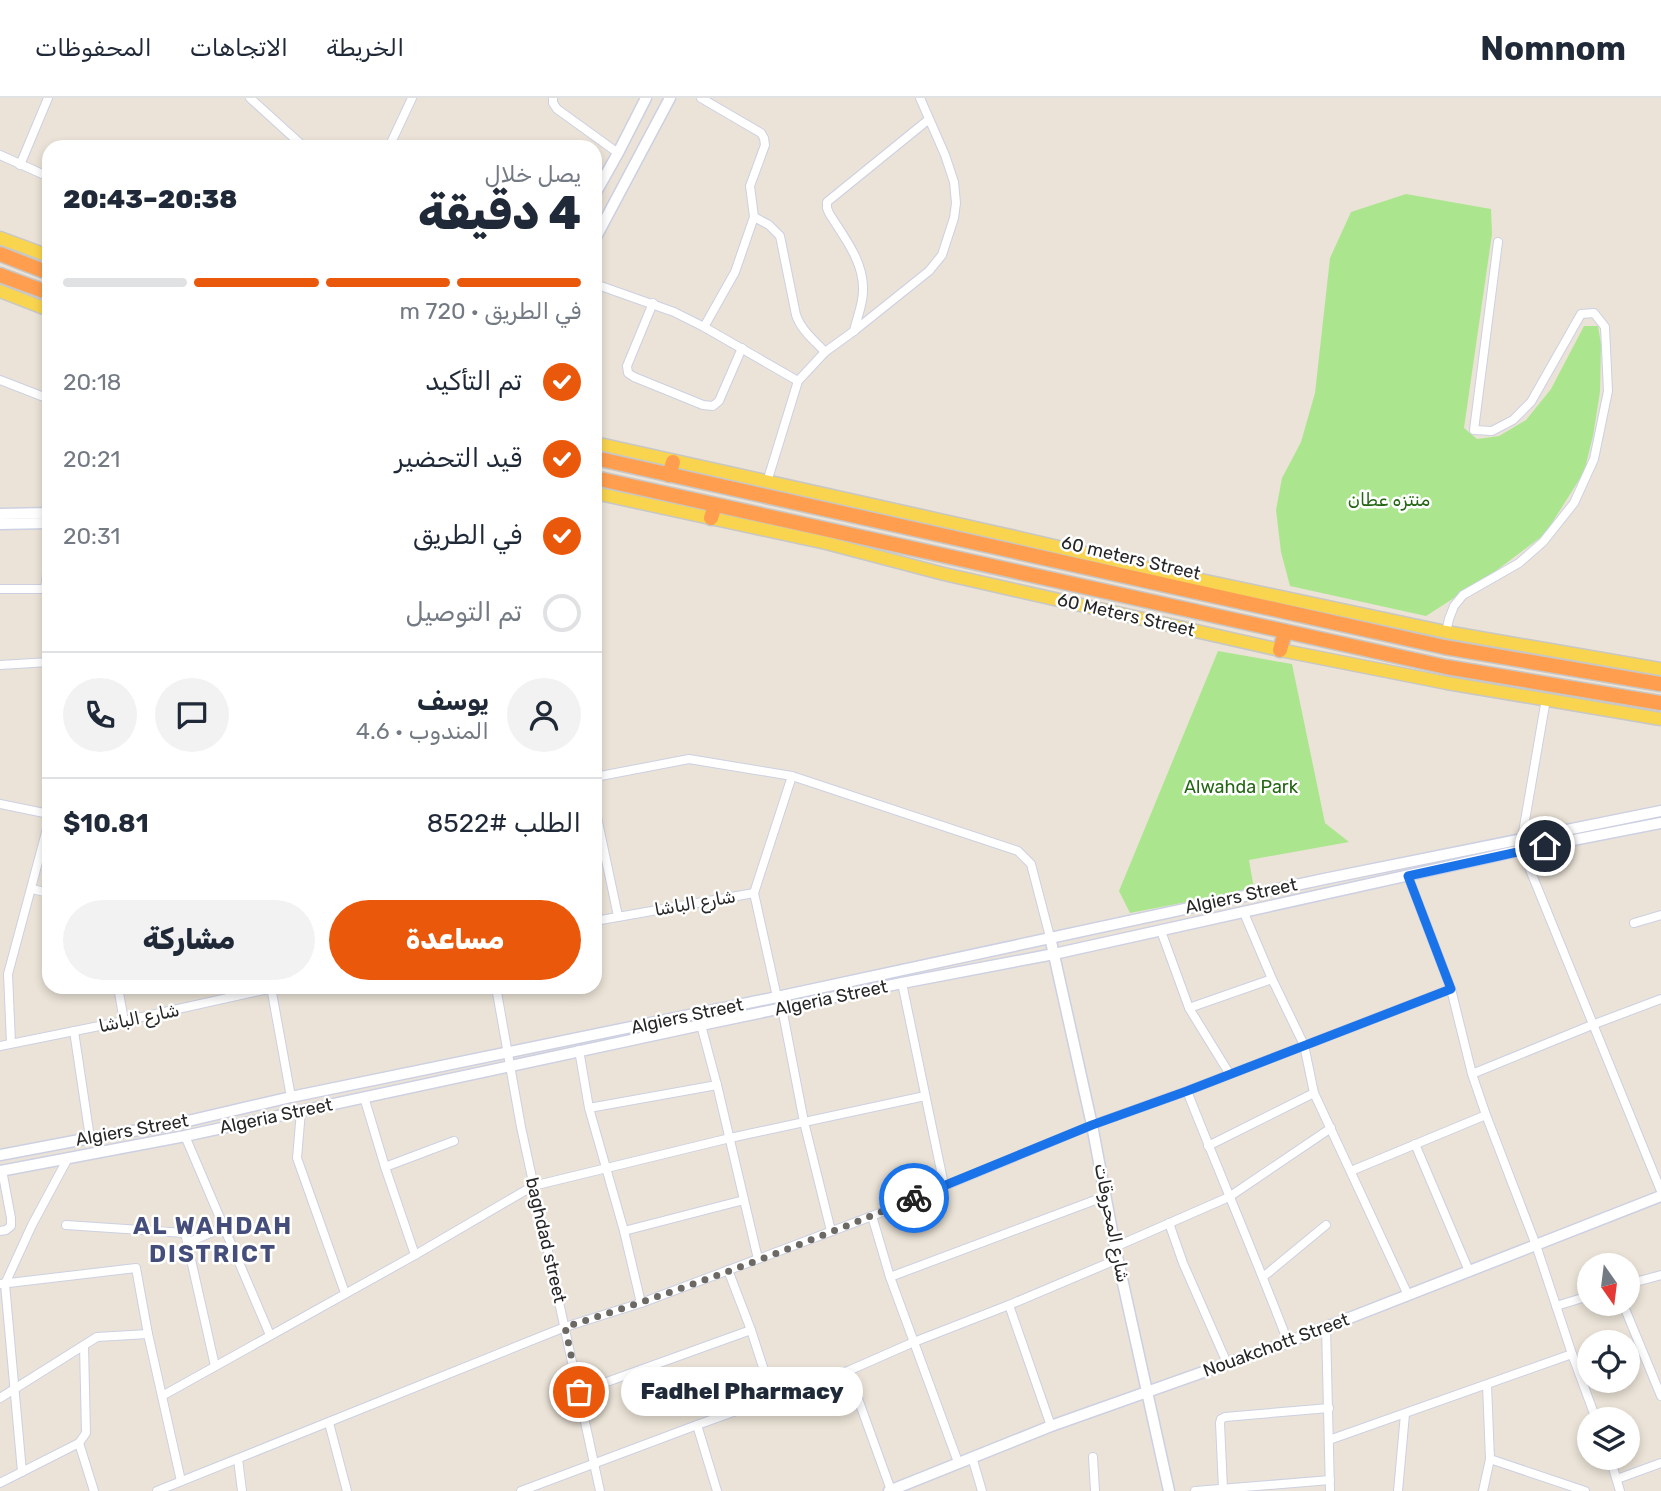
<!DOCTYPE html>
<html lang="ar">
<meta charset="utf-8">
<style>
:root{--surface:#fff;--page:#f2f2f3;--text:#1f2937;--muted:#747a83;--line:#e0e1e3;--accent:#ea580c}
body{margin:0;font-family:Rubik,"Noto Naskh Arabic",sans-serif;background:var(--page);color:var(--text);direction:rtl;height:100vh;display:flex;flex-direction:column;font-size:26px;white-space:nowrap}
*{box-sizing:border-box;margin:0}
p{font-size:23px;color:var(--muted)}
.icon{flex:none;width:38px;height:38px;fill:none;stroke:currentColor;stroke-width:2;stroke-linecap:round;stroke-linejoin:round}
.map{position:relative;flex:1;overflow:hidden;direction:ltr}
.sheet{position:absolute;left:42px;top:42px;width:560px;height:854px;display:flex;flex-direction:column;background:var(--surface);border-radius:21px;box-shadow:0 4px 10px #0003;direction:rtl}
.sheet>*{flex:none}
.needle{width:46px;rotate:166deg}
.tools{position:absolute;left:1577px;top:1155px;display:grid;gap:14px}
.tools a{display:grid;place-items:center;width:63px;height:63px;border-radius:50%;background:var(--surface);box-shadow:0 4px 10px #0003;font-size:35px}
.pin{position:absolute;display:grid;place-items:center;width:60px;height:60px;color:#fff;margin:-30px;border:4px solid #fff;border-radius:50%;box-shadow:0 2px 7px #0007}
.courier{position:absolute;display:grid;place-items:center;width:70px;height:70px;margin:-35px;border:5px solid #1a73e8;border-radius:50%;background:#fff;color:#222;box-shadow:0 2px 9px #0007}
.bubble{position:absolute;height:49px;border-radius:24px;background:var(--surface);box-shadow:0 4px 10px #0003;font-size:23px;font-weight:800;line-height:49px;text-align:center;direction:rtl}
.overview em{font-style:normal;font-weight:800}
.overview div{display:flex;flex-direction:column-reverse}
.overview{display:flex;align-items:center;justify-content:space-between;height:119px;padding:0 21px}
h1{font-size:46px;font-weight:800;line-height:52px}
.bar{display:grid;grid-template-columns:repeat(4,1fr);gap:10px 7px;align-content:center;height:84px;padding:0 21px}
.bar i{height:9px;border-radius:5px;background:var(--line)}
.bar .selected{background:var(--accent)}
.bar p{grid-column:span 4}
.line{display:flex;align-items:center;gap:18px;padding:0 21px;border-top:2px solid var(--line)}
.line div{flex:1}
.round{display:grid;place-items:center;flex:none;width:74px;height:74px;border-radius:37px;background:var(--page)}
ol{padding:0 21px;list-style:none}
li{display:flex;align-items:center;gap:21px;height:77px}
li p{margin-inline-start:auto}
li .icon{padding:7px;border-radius:50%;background:var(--accent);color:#fff;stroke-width:4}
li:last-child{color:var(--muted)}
li i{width:38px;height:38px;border:4px solid var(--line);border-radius:50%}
.button{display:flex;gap:14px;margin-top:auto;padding:14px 21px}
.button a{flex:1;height:80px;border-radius:42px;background:var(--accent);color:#fff;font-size:28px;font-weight:800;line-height:80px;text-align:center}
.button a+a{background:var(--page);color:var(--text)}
header{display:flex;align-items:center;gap:42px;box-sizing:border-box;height:98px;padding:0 35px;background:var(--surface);border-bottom:2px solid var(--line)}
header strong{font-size:33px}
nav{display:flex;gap:38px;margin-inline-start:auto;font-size:24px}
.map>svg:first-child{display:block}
</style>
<header>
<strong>Nomnom</strong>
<nav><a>الخريطة</a><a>الاتجاهات</a><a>المحفوظات</a></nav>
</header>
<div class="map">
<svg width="1661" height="1393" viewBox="0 0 1661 1393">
<rect width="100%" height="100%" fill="#ebe3d7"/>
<g fill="#abe68f">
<path d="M1406,96l85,15 1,25 -28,194 13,11 22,-3 27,-16 25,-31 33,-63h14l3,18 -1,48 -7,44 -9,36 -39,62 -52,39 -67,43 -136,-30 -9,-34 -5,-42 6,-32 19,-36 14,-49 15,-135 21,-46z"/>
<path d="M1218,553l74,13 33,159 24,19 -100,18 5,29 -124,24 -11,-22z"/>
</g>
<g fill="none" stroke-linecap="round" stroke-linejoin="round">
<defs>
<g id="street">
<path d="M250,0l54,49"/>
<path d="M553,0v5l4,6 61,44"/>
<path d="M701,0l60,35 3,5 1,7 -15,41 4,31 -19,55 -31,55"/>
<path d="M389,49l23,-49"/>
<path d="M0,57l49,22"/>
<path d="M20,67l28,-67"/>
<path d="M754,119l15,8 11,11 16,79c5,15 18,25 29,37"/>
<path d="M595,186l79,28 30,15 94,54"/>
<path d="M653,205l-26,63 1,7 6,4 69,28 10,1 6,-5 23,-53"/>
<path d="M854,233c3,-14 10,-29 9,-43 0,-28 -20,-52 -34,-75l-2,-5v-6l101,-82"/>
<path d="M0,282l49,19"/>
<path d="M767,384l31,-101 27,-29 29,-21 75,-60 13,-16 12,-37 2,-15 -2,-21 -9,-27 -25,-57"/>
<path d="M595,411l3,-15"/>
<path d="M0,491h49"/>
<path d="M45,491l4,-32"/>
<path d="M1446,534l3,-13 5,-13 9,-11 56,-32 24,-21 31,-39 20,-44 14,-68 -3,-64 -11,-14 -13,1 -50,88 -18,18 -21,11 -18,-1 24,-188"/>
<path d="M0,567l49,-3"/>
<path d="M595,679l94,-18 103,17 226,75 13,13 19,73"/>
<path d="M0,706l49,10"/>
<path d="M595,710l23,108"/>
<path d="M1522,740l24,-139"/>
<path d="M1522,752l139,341"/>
<path d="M1408,778l43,113 21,85 14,41 50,130 36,109 24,65"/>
<path d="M32,791l17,4"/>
<path d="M1244,815l28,66 32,66 10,48 94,202"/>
<path d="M595,823l159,-28"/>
<path d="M1634,825l27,-8"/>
<path d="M1161,833l28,77 40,65"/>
<path d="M902,885l42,202"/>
<path d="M118,889l6,34"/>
<path d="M271,889l20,110"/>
<path d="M496,889l25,140 79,364"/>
<path d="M777,899l-23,-104 38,-117"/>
<path d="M782,910l22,114 27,109"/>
<path d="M1189,910l83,-29"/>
<path d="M701,927l16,60 41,174"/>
<path d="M74,933l16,107"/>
<path d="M11,945l-3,-69 41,-153"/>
<path d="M0,948l124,-25 153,-34"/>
<path d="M579,952l10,58 35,123 17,72"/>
<path d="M1472,976l120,-49 69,-26"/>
<path d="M1187,993c33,84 69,167 101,251"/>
<path d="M364,999l21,70 30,88"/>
<path d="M589,1010l128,-23"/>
<path d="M301,1013l-4,47 48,135"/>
<path d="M185,1038l85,199"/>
<path d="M1415,1046l54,127"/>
<path d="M1208,1048l106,-53"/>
<path d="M385,1069l69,-26"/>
<path d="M1351,1073l135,-56"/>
<path d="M872,1118l18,61 68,185"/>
<path d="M1169,1125l14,40 44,100"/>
<path d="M66,1127l119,8 30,133"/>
<path d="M0,1133l6,-1 5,-4v-8l-9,-48"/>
<path d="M624,1133l120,-31"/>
<path d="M187,1145l37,-16"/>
<path d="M1115,1149l114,-50 102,-69"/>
<path d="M728,1172l23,60 22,68"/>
<path d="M890,1179l216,-81"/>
<path d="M1263,1179l63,-52"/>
<path d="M0,1186l136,-16 12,66 33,147"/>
<path d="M1628,1186l33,-9"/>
<path d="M1623,1206l38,92"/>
<path d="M1009,1207l42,121"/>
<path d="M1556,1208l33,-10"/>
<path d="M1326,1229l4,164"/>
<path d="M848,1273l43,119"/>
<path d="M579,1294l172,-62"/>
<path d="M162,1298l253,-141 118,-69 197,-48 195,-42"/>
<path d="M0,1300l97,-61 51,-3"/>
<path d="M329,1325l18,68"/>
<path d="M697,1327l20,66"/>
<path d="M1329,1342l243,-86"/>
<path d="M79,1345l15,48"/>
<path d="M972,1359l10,34"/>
<path d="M1093,1359l2,34"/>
<path d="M1610,1360l10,33"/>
<path d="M238,1361l4,32"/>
<path d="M1490,1361l95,32"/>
<path d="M22,1374l-17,-188 27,-59 36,-67"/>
<path d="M1617,1381l44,-16"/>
<path d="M0,1385l79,-40 7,-10 -2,-87"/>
<path d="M1223,1391l-3,-66 1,-4 4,-2 104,-9"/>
<path d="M157,1393l408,-164 76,-24 117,-44 114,-43 220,-91 95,-34 264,-102"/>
<path d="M521,1393l176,-66 151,-54 66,-29 95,-37 109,-46"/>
<path d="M1195,1393l135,-11"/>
<path d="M1398,1393l7,-77"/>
<path d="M1483,1393l7,-32 -3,-74"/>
</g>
<g id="secondary">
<path d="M595,96l23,-41 28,-55"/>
<path d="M595,141l75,-141"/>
<path d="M0,416l49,-1"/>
<path d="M0,426l49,-1"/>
<path d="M1050,839l42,188 23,122 54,244"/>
<path d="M0,1057l90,-17 85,-14 116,-27 486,-100 547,-118 337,-68"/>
<path d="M0,1073l185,-35 516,-111 201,-42 152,-29 468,-104 139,-27"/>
<path d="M889,1393l162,-65 237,-84 373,-146"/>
</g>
<g id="primary">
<path d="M0,140l49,18"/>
<path d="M0,193l49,19"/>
<path d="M595,345l412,92 189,44 250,53 215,37"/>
<path d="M595,395l231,50 118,31 336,76 167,33 214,36"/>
</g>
<g id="highway">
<path d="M0,156l49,19"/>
<path d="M0,177l49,18"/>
<path d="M595,360l849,189 217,37"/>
<path d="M669,377l4,-13"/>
<path d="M595,380l851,189 215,36"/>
<path d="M711,420l4,-13"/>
<path d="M1280,552l5,-18"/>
</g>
</defs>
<use href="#street" stroke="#ccd0e2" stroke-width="10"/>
<use href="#secondary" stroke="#ccd0e2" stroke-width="13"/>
<use href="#primary" stroke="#c7c7c7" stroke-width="15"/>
<use href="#highway" stroke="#c7c7c7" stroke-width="17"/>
<use href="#street" stroke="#fff" stroke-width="8"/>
<use href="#secondary" stroke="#fff" stroke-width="10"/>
<use href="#primary" stroke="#f9d44e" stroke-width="12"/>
<use href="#highway" stroke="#ff9e4e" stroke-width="14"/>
</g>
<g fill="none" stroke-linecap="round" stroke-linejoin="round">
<path stroke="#6c6965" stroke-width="7" stroke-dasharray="0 12.6" d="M579,1294l-14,-65c118,-37 235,-81 349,-129"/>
<path stroke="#1a73e8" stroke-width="9" d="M914,1100l178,-73 95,-34 264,-102 -43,-113 137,-30"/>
</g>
<g text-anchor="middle" stroke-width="5" stroke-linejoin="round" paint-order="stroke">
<g font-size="18" fill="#246614" stroke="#fff">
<text x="1389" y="408">منتزه عطان</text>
<text x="1241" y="695">Alwahda Park</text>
</g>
<g font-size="18" fill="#272727" stroke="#fff">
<text transform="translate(1131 460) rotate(13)" y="6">60 meters Street</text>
<text transform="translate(1126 517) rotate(13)" y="6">60 Meters Street</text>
<text transform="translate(1241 798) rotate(-12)" y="6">Algiers Street</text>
<text transform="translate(695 805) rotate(-10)" y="6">شارع الباشا</text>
<text transform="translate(831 900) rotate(-12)" y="6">Algeria Street</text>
<text transform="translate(687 918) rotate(-12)" y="6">Algiers Street</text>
<text transform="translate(139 920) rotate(-12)" y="6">شارع الباشا</text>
<text transform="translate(276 1018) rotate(-12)" y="6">Algeria Street</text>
<text transform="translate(132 1032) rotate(-10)" y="6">Algiers Street</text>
<text transform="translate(1112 1125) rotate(79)" y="6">شارع المحروقات</text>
<text transform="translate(546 1142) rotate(77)" y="6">baghdad street</text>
<text transform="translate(1276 1247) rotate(-20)" y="6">Nouakchott Street</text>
</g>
<g font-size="24" font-weight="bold" letter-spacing="2" fill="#454e7a" stroke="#fff">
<text x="213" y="1136">AL WAHDAH<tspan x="213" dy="28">DISTRICT</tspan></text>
</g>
</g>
</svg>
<div class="tools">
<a><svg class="needle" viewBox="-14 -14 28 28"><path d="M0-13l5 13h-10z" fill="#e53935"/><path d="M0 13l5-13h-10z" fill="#747a83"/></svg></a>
<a><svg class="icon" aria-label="locate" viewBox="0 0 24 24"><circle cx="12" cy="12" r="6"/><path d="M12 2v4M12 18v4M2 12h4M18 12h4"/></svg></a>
<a><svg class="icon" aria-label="layers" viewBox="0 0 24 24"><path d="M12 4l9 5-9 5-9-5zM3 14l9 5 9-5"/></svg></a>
</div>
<div class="pin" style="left:579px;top:1294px;background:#ea580c"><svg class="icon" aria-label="bag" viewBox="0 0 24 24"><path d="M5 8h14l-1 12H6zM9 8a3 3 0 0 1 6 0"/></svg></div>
<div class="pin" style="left:1545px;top:748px;background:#1f2937"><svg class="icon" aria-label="home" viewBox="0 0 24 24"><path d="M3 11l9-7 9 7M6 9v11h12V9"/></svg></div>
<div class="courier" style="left:914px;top:1100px"><svg class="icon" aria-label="bike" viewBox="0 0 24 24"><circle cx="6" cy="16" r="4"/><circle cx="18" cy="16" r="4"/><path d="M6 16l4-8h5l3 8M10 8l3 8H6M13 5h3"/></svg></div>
<div class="bubble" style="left:621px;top:1269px;width:242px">Fadhel Pharmacy</div>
<section class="sheet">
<div class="overview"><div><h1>4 دقيقة</h1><p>يصل خلال</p></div><em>20:38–20:43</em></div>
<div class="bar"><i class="selected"></i><i class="selected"></i><i class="selected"></i><i></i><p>في الطريق · 720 m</p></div>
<ol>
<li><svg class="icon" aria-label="check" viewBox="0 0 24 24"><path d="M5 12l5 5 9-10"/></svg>تم التأكيد<p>20:18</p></li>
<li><svg class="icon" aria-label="check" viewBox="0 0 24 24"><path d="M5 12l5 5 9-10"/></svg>قيد التحضير<p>20:21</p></li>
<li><svg class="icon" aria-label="check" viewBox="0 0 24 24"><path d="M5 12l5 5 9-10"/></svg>في الطريق<p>20:31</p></li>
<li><i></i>تم التوصيل</li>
</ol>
<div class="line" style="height:126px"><a class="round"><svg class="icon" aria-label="person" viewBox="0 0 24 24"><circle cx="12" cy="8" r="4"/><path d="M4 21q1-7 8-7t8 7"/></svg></a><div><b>يوسف</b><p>المندوب · 4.6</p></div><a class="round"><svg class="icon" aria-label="chat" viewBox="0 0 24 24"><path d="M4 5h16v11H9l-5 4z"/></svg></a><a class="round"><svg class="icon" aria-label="phone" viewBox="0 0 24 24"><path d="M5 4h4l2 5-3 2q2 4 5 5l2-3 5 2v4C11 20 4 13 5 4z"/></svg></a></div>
<div class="line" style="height:91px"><div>الطلب #8522</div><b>$10.81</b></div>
<div class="button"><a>مساعدة</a><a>مشاركة</a></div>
</section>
</div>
